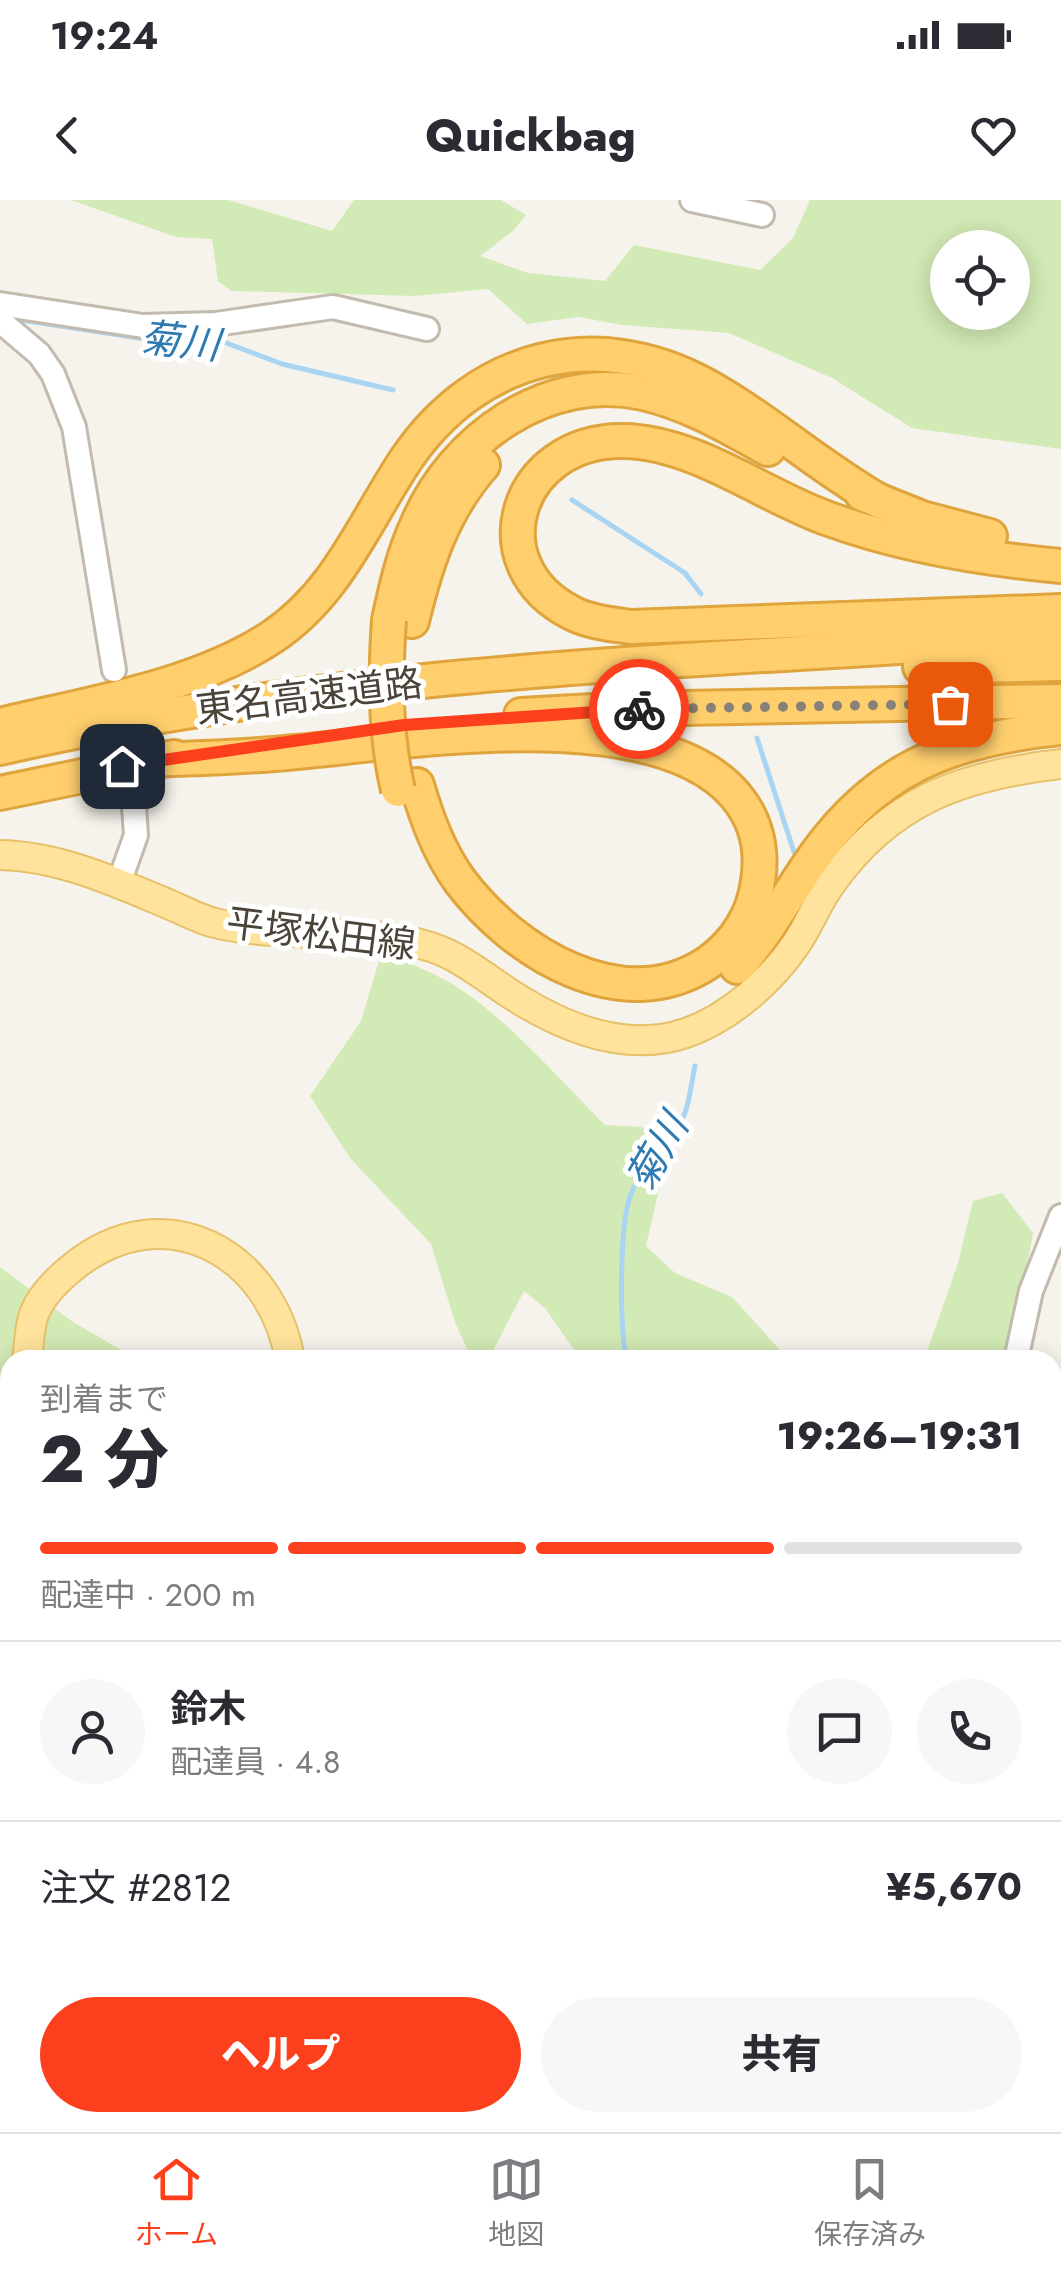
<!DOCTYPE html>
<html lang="ja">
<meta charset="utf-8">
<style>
:root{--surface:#fff;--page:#f7f7f7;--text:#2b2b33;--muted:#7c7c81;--line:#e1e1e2;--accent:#fc3f1d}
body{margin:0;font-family:Jost,"Noto Sans JP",sans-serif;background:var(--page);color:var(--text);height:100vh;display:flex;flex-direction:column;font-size:38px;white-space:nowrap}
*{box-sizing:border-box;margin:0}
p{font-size:32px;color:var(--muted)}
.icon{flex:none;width:55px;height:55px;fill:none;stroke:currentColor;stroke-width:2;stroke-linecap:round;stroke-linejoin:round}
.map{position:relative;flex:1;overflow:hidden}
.drawer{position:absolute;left:0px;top:1150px;width:1062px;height:782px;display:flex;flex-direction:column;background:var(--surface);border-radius:30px 30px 0 0;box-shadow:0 5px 25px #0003}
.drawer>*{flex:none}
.controls{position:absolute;left:930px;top:30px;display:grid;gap:20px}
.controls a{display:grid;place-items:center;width:100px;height:100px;border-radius:50%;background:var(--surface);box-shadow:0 5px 25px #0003;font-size:50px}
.pin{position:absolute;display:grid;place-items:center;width:85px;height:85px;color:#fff;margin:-42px;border-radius:20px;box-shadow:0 5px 15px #0006}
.courier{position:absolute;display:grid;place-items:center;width:100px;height:100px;margin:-50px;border:8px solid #fc3f1d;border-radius:50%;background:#fff;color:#222;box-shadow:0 2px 12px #0007}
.head em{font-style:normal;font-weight:800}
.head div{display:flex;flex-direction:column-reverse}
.head{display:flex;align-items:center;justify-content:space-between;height:170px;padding:0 40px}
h1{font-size:65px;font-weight:800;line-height:75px}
.bar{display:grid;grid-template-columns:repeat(4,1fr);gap:15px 10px;align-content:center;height:120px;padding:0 40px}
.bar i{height:12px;border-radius:8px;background:var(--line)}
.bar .on{background:var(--accent)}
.bar p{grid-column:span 4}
.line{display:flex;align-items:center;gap:25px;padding:0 40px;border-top:2px solid var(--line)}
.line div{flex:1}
.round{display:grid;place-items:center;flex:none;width:105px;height:105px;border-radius:52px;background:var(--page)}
.action{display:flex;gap:20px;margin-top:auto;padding:20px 40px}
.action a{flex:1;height:115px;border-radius:60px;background:var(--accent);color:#fff;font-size:40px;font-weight:800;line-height:115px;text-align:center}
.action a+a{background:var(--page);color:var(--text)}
.status{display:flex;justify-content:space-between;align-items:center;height:70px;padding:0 50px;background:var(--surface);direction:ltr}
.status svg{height:28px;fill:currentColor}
header{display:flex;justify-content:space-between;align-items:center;height:130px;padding:0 40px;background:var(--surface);font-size:45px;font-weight:800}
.tab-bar{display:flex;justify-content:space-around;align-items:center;height:140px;border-top:2px solid var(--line);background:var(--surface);font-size:28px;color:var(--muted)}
.tab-bar a{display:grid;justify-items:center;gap:5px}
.tab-bar .on{color:var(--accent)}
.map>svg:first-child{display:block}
</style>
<div class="status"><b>19:24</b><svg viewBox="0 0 49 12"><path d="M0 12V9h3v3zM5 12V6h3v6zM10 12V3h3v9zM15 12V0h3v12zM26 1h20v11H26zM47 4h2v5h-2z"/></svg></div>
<header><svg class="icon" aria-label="back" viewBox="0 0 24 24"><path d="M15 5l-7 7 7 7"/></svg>Quickbag<svg class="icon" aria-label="heart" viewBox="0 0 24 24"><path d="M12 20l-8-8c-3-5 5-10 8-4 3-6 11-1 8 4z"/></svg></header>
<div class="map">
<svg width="1061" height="1932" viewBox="0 0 1061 1932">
<rect width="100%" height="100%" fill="#f6f3ec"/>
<g fill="#d2eab5" fill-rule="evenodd">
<path d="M71,0h157l104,31 22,-31h147l25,15 -13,16 -33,25 48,17 77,8 29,-36 126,25 33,-32 17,-38h251v249l-149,-21 -80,-50 -103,-45 -106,-8 -45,-8 -51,7 -39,-35 -73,7 -183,-5 -14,-10 -6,-42 -36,-2zM948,48h64v64h-64z"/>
<path d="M382,751c21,10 43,18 63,29 54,29 116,101 160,145l38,2 19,49 -16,70 29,27 57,24 57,63h-85l-13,-8 -3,8h-107l-36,-52 -21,-17 -36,69h-16l-17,-38 -24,-78 -81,-86 -40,-62 51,-75z"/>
<path d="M1002,993l31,40 -23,127h-86l34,-97 15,-62z"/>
<path d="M0,1067l70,53 68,40h-128v157l-10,-12z"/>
<path d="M10,1436v486l128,1 -1,9h-137v-482z"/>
<path d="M1053,1724l8,4v204h-315l3,-10h303z"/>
</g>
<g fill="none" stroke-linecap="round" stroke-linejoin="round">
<g stroke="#a9d4f2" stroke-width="5">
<path d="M21,120l118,18h74l69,26 111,26"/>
<path d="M572,300l113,73 16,21"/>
<path d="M757,538l37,114"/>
<path d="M627,1160c-8,-31 -7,-125 1,-156 7,-31 35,-52 51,-78 10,-16 12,-42 16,-60"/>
<path d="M533,1932l3,-10"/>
</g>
<defs>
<g id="minor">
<path d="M692,0l70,15"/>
<path d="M0,104l143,22 73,-2 117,-17 94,22"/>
<path d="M0,121l39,33 14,20 21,53 40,243"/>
<path d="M119,683l17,-48 -3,-42"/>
<path d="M1016,1160l15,-69 30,-75"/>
<path d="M717,1932l3,-10"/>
</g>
<g id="major">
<path d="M0,655c58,1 113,26 166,48 15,6 32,16 49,20 71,17 145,2 216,24 28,9 54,30 78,46 52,34 115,61 177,40 43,-15 85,-52 110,-89 13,-19 21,-41 34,-59 59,-85 133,-110 231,-121"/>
<path d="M27,1160c2,-14 2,-32 7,-46 7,-18 24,-35 39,-47 91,-74 199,-15 217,93"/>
<path d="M0,1534l10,-3"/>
<path d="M213,1922l1,10"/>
</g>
<g id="highway">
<path d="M862,294l60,24 68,18"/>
<path d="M1061,366c-77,-7 -158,-20 -232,-47 -66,-23 -133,-77 -206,-78 -108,-1 -146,124 -51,172 17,9 39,11 59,14l430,-16"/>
<path d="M389,420c7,-32 14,-65 28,-95 36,-86 130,-153 226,-132 45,10 85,34 125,56"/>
<path d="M412,421c14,-58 31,-111 71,-156"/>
<path d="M920,467l141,-3"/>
<path d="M521,515l109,-6 431,-8"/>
<path d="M0,525c87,-21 197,-38 272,-88 66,-44 92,-115 135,-179 70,-102 188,-133 298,-73 62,34 114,82 176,117"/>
<path d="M0,548c348,-80 706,-87 1061,-111"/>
<path d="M152,560c48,-2 96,-3 144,-8 112,-10 359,-52 440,44 20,24 27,54 22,85 -4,33 -22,62 -49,81 -86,58 -195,-9 -249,-81 -21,-29 -33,-62 -43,-96"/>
<path d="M0,593l174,-36"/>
<path d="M737,767c28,-31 47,-66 71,-101 64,-96 140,-127 253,-138"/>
</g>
</defs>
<use href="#minor" stroke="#c2bbae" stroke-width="28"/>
<use href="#major" stroke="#e6c16a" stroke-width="32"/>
<use href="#highway" stroke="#e0a43c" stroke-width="38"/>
<use href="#minor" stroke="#fff" stroke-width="22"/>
<use href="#major" stroke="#ffe39c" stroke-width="28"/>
<use href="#highway" stroke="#ffcf6e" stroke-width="32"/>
<defs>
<path id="highway-bridge" d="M389,420c-4,57 -4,114 9,170"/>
</defs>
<use href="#highway-bridge" stroke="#e0a43c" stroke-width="38" stroke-linecap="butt"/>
<use href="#highway-bridge" stroke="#ffcf6e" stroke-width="32"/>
</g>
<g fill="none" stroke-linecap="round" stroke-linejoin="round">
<path stroke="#878178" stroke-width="10" stroke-dasharray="0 18" d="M639,509l311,-5"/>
<path stroke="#fc3f1d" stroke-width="12" d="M122,566l282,-41 235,-16"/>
</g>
<g text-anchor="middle" stroke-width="10" stroke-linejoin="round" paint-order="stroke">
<g font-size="38" fill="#4b4439" stroke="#fff">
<text transform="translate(309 496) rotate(-7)" y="13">東名高速道路</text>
<text transform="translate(321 734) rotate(7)" y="13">平塚松田線</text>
</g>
<g font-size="40" font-style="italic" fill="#2e7ab2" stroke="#fff">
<text transform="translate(180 141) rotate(6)" y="14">菊川</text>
<text transform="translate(657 952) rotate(-60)" y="14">菊川</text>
</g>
</g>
</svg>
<div class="controls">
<a><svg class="icon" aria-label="locate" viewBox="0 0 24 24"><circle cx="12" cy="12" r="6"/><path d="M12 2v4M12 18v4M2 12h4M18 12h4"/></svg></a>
</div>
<div class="pin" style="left:950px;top:504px;background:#ea580c"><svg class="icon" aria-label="bag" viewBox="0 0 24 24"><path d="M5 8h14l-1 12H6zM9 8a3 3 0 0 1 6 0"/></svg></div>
<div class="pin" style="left:122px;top:566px;background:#1f2937"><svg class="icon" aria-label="home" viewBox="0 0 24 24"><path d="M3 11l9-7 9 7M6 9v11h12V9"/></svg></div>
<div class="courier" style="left:639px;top:509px"><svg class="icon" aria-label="bike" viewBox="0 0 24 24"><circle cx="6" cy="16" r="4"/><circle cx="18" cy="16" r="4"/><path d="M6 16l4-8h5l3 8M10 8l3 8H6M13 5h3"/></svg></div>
<section class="drawer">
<div class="head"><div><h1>2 分</h1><p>到着まで</p></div><em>19:26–19:31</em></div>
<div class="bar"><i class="on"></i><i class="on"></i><i class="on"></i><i></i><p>配達中 · 200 m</p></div>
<div class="line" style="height:180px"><a class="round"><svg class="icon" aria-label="person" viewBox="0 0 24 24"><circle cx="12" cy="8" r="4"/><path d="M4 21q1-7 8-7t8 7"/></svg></a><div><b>鈴木</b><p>配達員 · 4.8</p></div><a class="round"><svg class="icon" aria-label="chat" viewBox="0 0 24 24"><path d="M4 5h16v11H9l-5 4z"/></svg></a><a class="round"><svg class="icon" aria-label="phone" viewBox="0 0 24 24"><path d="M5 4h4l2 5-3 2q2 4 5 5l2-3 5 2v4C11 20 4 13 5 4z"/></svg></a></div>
<div class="line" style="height:130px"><div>注文 #2812</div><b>¥5,670</b></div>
<div class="action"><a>ヘルプ</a><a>共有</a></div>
</section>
</div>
<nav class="tab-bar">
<a class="on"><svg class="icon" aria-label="home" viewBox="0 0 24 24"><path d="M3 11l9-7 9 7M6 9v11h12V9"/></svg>ホーム</a>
<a><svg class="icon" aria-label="map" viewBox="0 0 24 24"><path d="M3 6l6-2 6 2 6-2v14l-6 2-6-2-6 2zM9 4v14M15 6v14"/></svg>地図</a>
<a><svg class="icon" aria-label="saved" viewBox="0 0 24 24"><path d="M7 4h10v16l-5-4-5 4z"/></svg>保存済み</a>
</nav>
